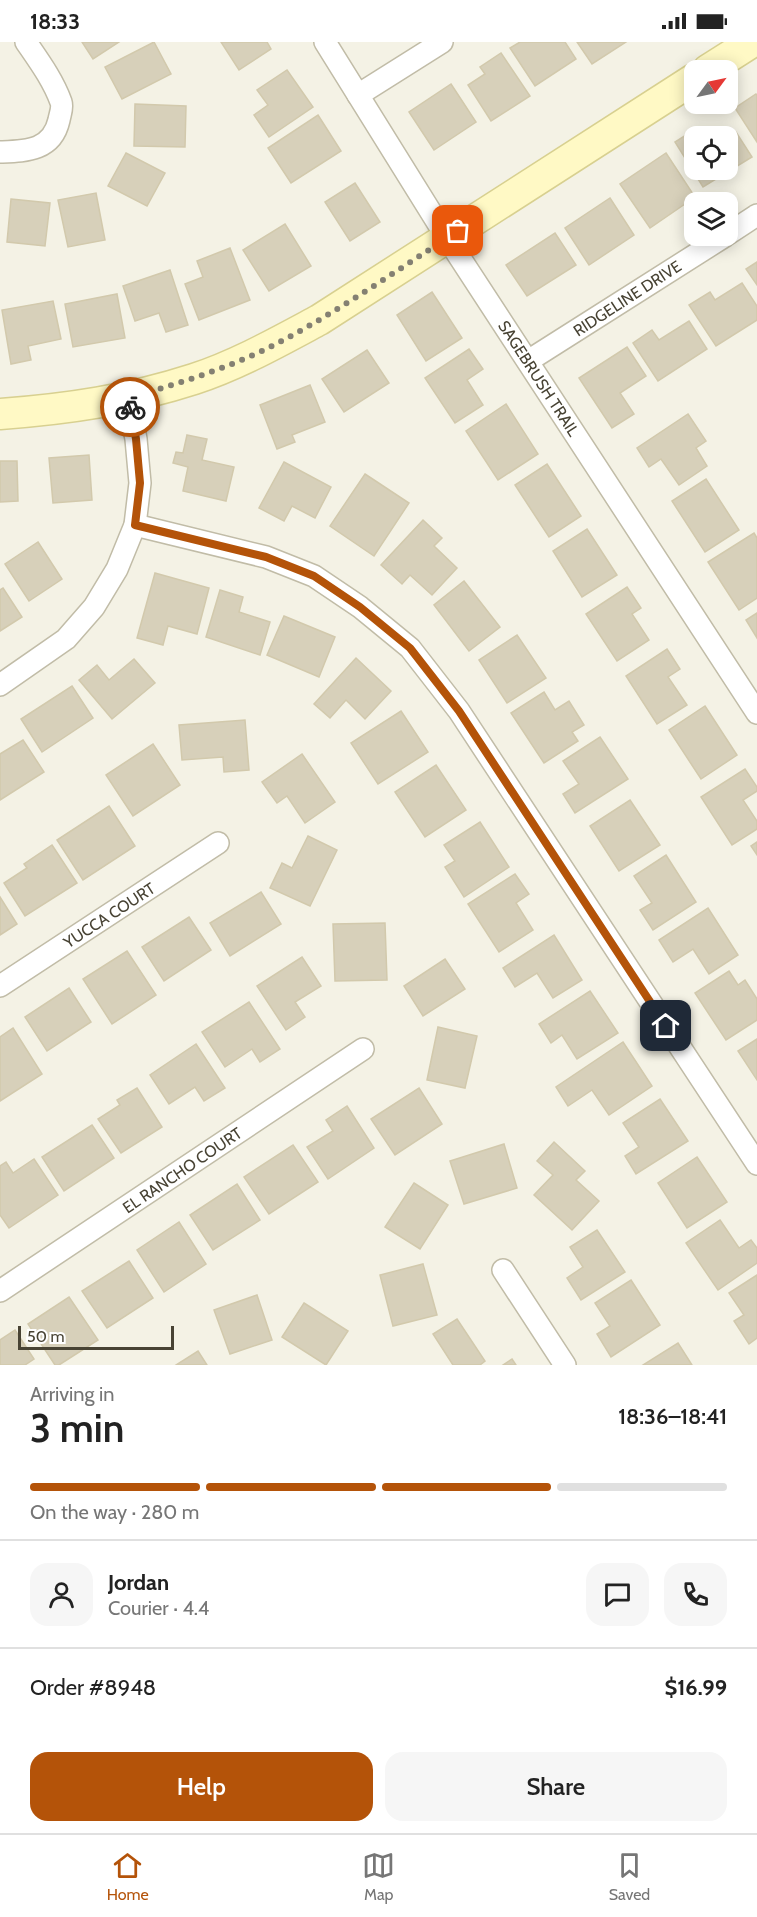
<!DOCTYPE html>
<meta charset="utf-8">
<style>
:root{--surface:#fff;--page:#f6f6f6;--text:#222;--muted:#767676;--line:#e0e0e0;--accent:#b45309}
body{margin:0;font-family:Cabin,sans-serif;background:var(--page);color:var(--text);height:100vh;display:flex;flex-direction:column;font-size:22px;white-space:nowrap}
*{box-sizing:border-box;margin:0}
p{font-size:20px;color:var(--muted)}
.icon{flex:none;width:33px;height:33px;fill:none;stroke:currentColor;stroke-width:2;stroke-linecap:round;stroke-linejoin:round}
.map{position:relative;height:1323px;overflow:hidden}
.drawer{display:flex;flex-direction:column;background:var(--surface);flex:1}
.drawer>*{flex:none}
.needle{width:39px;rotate:57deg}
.tools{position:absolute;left:684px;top:18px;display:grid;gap:12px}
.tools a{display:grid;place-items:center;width:54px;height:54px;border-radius:12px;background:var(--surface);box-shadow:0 3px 15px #0003;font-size:30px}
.scale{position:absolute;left:18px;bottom:15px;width:156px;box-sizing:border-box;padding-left:6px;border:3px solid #484334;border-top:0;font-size:16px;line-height:21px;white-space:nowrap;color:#484334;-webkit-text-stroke:4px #fff;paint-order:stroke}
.pin{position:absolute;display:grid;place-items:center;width:51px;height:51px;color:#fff;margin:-26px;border-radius:12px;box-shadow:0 3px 9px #0006}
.courier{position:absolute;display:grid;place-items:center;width:60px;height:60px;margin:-30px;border:4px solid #b45309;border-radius:50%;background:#fff;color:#222;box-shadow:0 2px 8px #0007}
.overview em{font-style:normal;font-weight:600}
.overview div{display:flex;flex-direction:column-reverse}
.overview{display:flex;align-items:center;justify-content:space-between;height:102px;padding:0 30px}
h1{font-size:39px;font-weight:600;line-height:45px}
.bar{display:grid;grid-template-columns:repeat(4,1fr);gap:9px 6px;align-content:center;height:72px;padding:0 30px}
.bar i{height:8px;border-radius:4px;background:var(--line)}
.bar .on{background:var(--accent)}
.bar p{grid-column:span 4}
.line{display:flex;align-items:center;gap:15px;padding:0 30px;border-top:2px solid var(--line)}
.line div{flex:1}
.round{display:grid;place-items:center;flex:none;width:63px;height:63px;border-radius:18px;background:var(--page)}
.button{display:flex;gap:12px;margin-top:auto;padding:12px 30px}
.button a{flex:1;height:69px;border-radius:18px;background:var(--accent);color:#fff;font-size:24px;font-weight:600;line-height:69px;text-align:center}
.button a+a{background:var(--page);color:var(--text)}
.status{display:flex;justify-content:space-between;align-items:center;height:42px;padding:0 30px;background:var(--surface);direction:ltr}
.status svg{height:16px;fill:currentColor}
.tabs{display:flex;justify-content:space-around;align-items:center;height:84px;border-top:2px solid var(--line);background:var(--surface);font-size:16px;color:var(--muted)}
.tabs a{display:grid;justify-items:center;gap:3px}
.tabs .on{color:var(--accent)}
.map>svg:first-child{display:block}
</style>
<div class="status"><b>18:33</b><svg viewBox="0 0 49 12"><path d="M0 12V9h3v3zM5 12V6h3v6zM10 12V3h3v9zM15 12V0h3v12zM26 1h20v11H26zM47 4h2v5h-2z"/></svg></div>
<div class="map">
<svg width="757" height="1323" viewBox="0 0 757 1323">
<rect width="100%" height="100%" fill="#f4f2e5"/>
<g fill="#d7d0ba" stroke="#d2c9ac" stroke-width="1.5">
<path d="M82,0h37l-26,17z"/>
<path d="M154,0l17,32 -49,25 -17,-32z"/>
<path d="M221,0h46l4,7 -32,21z"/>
<path d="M520,0h45l11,17 -41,27 -25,-38z"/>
<path d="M577,0h49l-34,22z"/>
<path d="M501,11l29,43 -39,25 -23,-36 17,-11 -5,-7z"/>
<path d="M287,28l26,37 -44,30 -15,-22 14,-10 -11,-15z"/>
<path d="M451,42l25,38 -42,28 -25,-38z"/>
<path d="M756,52l1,1v47l-22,-34z"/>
<path d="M135,62l51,2 -1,41 -51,-1z"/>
<path d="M318,73l23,36 -50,32 -23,-35z"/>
<path d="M697,86l6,8h-9v34h34v-33l8,-5 16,25 -49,30 -28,-45z"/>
<path d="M126,111l39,20 -18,33 -39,-20z"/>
<path d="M666,111l29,44 -45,31 -30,-44z"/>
<path d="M355,141l25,39 -30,19 -25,-39z"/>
<path d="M96,151l9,47 -37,7 -10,-47z"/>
<path d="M610,156l24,37 -45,30 -24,-37z"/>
<path d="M11,157l39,4 -5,43 -38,-4z"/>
<path d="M285,182l26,42 -42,25 -26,-41z"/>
<path d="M555,191l21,32 -49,31 -21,-31z"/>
<path d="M230,206l20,52 -51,20 -14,-36 18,-7 -6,-16z"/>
<path d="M757,220v23l-11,-16z"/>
<path d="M170,228l18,55 -22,7 -7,-19 -24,8 -12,-35z"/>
<path d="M742,241l15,23v14l-41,26 -27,-41 21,-13 5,8z"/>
<path d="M432,250l30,46 -36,23 -29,-46z"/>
<path d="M117,252l8,44 -52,9 -8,-43z"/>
<path d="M53,259l8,38 -33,7 3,14 -20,4 -9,-54z"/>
<path d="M689,279l18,28 -49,32 -25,-38 19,-13 7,10z"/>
<path d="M627,305l19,29 -26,17 14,21 -22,14 -33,-50z"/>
<path d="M469,307l14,20 -16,11 16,25 -28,18 -30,-45z"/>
<path d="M367,308l22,33 -45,29 -22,-33z"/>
<path d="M310,343l15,37 -33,13 3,7 -18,7 -17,-44z"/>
<path d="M506,362l32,50 -40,26 -32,-49z"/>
<path d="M688,372l18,27 -10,7 11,18 -28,19 -18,-26 -12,8 -12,-19z"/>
<path d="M187,393l20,4 -5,21 32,7 -8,34 -43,-10 5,-24 -15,-4 3,-11 7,1z"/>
<path d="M89,413l3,45 -39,3 -4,-45z"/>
<path d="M0,419h17l1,40 -18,1z"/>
<path d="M284,420l47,25 -16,31 -23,-12 -8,15 -25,-13z"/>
<path d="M547,422l34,52 -32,21 -34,-52z"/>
<path d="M365,432l44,29 -35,53 -44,-30z"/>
<path d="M706,437l33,51 -34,22 -33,-51z"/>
<path d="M423,478l19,18 -8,8 23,22 -25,27 -22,-20 -8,9 -21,-19z"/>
<path d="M587,487l30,46 -35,22 -29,-46z"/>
<path d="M754,491l3,5v60l-18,12 -31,-48z"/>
<path d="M38,500l24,37 -33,22 -24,-37z"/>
<path d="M155,531l54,15 -12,46 -29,-8 -5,19 -26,-7z"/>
<path d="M464,539l36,46 -31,24 -35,-46z"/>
<path d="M627,545l14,21 -9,6 17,26 -32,21 -31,-47z"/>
<path d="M3,546l19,29 -22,14v-41z"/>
<path d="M220,548l23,7 -4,15 31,10 -10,33 -54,-18z"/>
<path d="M757,571v25l-11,-18z"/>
<path d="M284,574l51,21 -16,40 -52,-22z"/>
<path d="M517,593l29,43 -39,25 -28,-43z"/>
<path d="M667,607l13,20 -12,8 19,28 -30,19 -31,-48z"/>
<path d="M356,616l35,33 -26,28 -19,-19 -16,18 -16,-14z"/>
<path d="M134,617l21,24 -43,36 -33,-39 18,-15 12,15z"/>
<path d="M72,644l21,32 -51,34 -21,-33z"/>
<path d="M544,650l11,18 14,-9 15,24 -12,7 6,9 -34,22 -33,-50z"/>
<path d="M705,664l32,49 -36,24 -32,-49z"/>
<path d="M401,669l27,41 -50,32 -27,-41z"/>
<path d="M245,678l4,50 -25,2 -1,-15 -41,3 -3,-35z"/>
<path d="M600,695l28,42 -53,34 -12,-19 16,-10 -16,-23z"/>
<path d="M23,698l21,32 -44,28v-46z"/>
<path d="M153,702l27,41 -47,31 -27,-41z"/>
<path d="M302,712l33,48 -30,21 -18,-27 -10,7 -15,-21z"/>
<path d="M436,723l30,45 -41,27 -30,-45z"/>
<path d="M745,727l12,18v4l-14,9 14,21v8l-25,16 -31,-48z"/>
<path d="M630,758l30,45 -41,26 -29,-45z"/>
<path d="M109,764l26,40 -52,34 -26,-40z"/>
<path d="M480,780l29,45 -45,30 -19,-30 10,-6 -11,-16z"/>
<path d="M308,794l29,14 -27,56 -40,-18 12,-25 10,5z"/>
<path d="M757,800v13l-6,-9z"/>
<path d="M52,803l25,38 -52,33 -21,-33 23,-15 -3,-4z"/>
<path d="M666,813l30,47 -43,28 -13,-20 12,-7 -18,-27z"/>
<path d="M515,832l14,20 -13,9 17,27 -34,22 -31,-48z"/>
<path d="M261,850l20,32 -51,32 -20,-33z"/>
<path d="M0,855l17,27 -17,11z"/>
<path d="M708,866l30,47 -29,19 -16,-25 -20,13 -14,-22z"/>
<path d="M189,875l22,33 -47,31 -22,-34z"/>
<path d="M385,881l2,57 -52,1 -2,-57z"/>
<path d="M554,893l28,45 -29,18 -16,-25 -22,14 -12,-19z"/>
<path d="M127,909l29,44 -44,29 -29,-45z"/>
<path d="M302,915l19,29 -26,16 10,15 -19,13 -29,-44z"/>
<path d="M445,917l20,30 -42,27 -19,-30z"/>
<path d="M729,929l9,14 7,-5 12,19v21l-31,20 -31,-47z"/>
<path d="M69,946l22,34 -44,29 -22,-34z"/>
<path d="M590,949l28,42 -41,26 -15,-24 -11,8 -12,-19z"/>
<path d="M249,960l31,47 -20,13 -8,-13 -27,18 -23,-35z"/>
<path d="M438,985l39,9 -12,52 -38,-8z"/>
<path d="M13,986l29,46 -42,27v-64z"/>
<path d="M757,997v41l-19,-29z"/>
<path d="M623,1000l29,44 -43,29 -17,-25 -24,16 -12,-19z"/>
<path d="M196,1002l29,44 -21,13 -9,-14 -26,17 -19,-29z"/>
<path d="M137,1046l25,39 -41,26 -23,-34 22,-14 -3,-5z"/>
<path d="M419,1046l23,36 -47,31 -24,-36z"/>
<path d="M660,1057l28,42 -52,33 -11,-18 14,-9 -16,-24z"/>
<path d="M347,1064l27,42 -46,31 -21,-32 26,-16 -7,-11z"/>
<path d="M92,1083l22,33 -50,33 -22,-34z"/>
<path d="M554,1100l31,29 -9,9 23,21 -27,29 -38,-35 19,-20 -16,-14z"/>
<path d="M504,1102l13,44 -53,16 -14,-43z"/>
<path d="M293,1103l25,37 -49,32 -25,-37z"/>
<path d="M697,1115l30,45 -40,26 -29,-45z"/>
<path d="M34,1117l24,36 -49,33 -9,-13v-49l6,-4 7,11z"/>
<path d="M414,1141l34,22 -28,44 -35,-22z"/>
<path d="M237,1142l23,36 -47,30 -23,-35z"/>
<path d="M720,1178l19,28 12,-8 6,8v15l-39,27 -32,-47z"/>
<path d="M179,1180l27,42 -42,28 -27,-42z"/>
<path d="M597,1188l28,42 -44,28 -14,-22 16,-11 -13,-20z"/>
<path d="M129,1219l24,37 -46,30 -25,-37z"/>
<path d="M423,1222l14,51 -44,11 -13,-51z"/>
<path d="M757,1233v63l-8,6 -15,-23 10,-6 -15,-22z"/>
<path d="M631,1238l29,45 -49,32 -14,-23 13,-8 -15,-23z"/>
<path d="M257,1253l15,45 -42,14 -16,-44z"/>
<path d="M69,1255l29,43 -39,25h-4l-27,-41z"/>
<path d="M304,1261l44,28 -22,34 -44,-28z"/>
<path d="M457,1277l28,42 -5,4h-27l-20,-31z"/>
<path d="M15,1288l19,29 -9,6h-25v-25z"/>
<path d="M678,1301l14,22h-49z"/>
<path d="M198,1309l9,14h-31z"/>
<path d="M512,1317l4,6h-13z"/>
</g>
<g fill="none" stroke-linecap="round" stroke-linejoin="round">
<defs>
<g id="street">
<path d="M325,0l122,196 310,475"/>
<path d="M358,53l84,-53"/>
<path d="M0,110c26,-1 52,-1 59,-32 1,-6 4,-12 2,-18 -8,-22 -22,-41 -35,-60"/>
<path d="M728,192l29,-19"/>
<path d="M528,319l197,-125"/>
<path d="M135,483l131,32 48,19 46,31 50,41 49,63 298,453"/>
<path d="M0,643l66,-46 28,-32 23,-38 18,-44 5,-42 -4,-44 -8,-41"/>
<path d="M0,944l218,-143"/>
<path d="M503,1228l62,95"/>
<path d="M0,1249l363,-242"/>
</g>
<g id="secondary">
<path d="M708,28l44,-28"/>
<path d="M0,372c68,-5 129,-14 194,-35 43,-14 84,-37 125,-59l375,-241"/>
</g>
</defs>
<use href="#street" stroke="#c1bca7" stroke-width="24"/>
<use href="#secondary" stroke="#d8d090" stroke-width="33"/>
<use href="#street" stroke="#fff" stroke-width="21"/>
<use href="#secondary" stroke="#fff9c5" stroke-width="30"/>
</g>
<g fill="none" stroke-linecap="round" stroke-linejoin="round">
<path stroke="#848072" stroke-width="6" stroke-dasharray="0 10.8" d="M130,365l-2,-9c46,-13 91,-27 134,-47 69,-34 132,-79 196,-120"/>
<path stroke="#b45309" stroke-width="8" d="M130,365l6,32 4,44 -5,42 131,32 48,19 46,31 50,41 49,63 207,315"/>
</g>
<g text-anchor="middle" stroke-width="5" stroke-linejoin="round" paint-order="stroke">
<g font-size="16" fill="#484334" stroke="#fff">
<text transform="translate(627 256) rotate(-33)" y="6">RIDGELINE DRIVE</text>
<text transform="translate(539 336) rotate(57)" y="6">SAGEBRUSH TRAIL</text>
<text transform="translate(109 873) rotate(-33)" y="6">YUCCA COURT</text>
<text transform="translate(182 1128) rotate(-34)" y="6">EL RANCHO COURT</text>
</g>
</g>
</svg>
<div class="tools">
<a><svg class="needle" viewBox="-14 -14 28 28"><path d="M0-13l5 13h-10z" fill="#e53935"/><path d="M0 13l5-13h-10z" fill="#767676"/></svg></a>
<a><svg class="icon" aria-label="locate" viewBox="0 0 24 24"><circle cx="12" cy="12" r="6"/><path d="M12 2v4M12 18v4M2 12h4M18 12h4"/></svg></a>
<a><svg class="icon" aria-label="layers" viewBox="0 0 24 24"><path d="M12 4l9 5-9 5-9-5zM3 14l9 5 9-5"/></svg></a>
</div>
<div class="scale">50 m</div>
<div class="pin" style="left:458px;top:189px;background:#ea580c"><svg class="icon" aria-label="bag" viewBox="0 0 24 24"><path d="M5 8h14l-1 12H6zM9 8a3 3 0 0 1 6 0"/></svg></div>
<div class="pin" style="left:666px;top:984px;background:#1f2937"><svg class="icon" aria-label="home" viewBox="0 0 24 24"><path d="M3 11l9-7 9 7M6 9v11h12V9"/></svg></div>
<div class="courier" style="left:130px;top:365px"><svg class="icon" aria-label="bike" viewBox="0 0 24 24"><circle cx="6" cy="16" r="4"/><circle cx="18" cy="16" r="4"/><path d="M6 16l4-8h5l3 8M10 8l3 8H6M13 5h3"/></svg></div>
</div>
<section class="drawer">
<div class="overview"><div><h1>3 min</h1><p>Arriving in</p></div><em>18:36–18:41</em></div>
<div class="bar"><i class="on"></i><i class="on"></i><i class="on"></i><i></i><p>On the way · 280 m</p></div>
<div class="line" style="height:108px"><a class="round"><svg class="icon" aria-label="person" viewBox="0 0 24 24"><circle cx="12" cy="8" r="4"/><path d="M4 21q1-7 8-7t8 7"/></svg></a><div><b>Jordan</b><p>Courier · 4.4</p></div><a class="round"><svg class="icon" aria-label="chat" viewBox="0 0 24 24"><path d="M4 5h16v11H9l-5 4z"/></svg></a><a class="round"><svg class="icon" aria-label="phone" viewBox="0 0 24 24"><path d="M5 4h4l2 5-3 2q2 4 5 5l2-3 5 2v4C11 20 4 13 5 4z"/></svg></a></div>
<div class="line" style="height:78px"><div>Order #8948</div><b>$16.99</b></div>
<div class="button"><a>Help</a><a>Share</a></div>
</section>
<nav class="tabs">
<a class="on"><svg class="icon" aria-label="home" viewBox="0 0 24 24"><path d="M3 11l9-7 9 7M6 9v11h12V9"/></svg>Home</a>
<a><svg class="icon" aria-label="map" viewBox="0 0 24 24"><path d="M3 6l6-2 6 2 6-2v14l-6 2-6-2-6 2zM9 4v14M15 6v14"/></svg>Map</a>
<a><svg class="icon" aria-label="saved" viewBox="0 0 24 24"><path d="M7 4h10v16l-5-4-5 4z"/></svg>Saved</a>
</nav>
